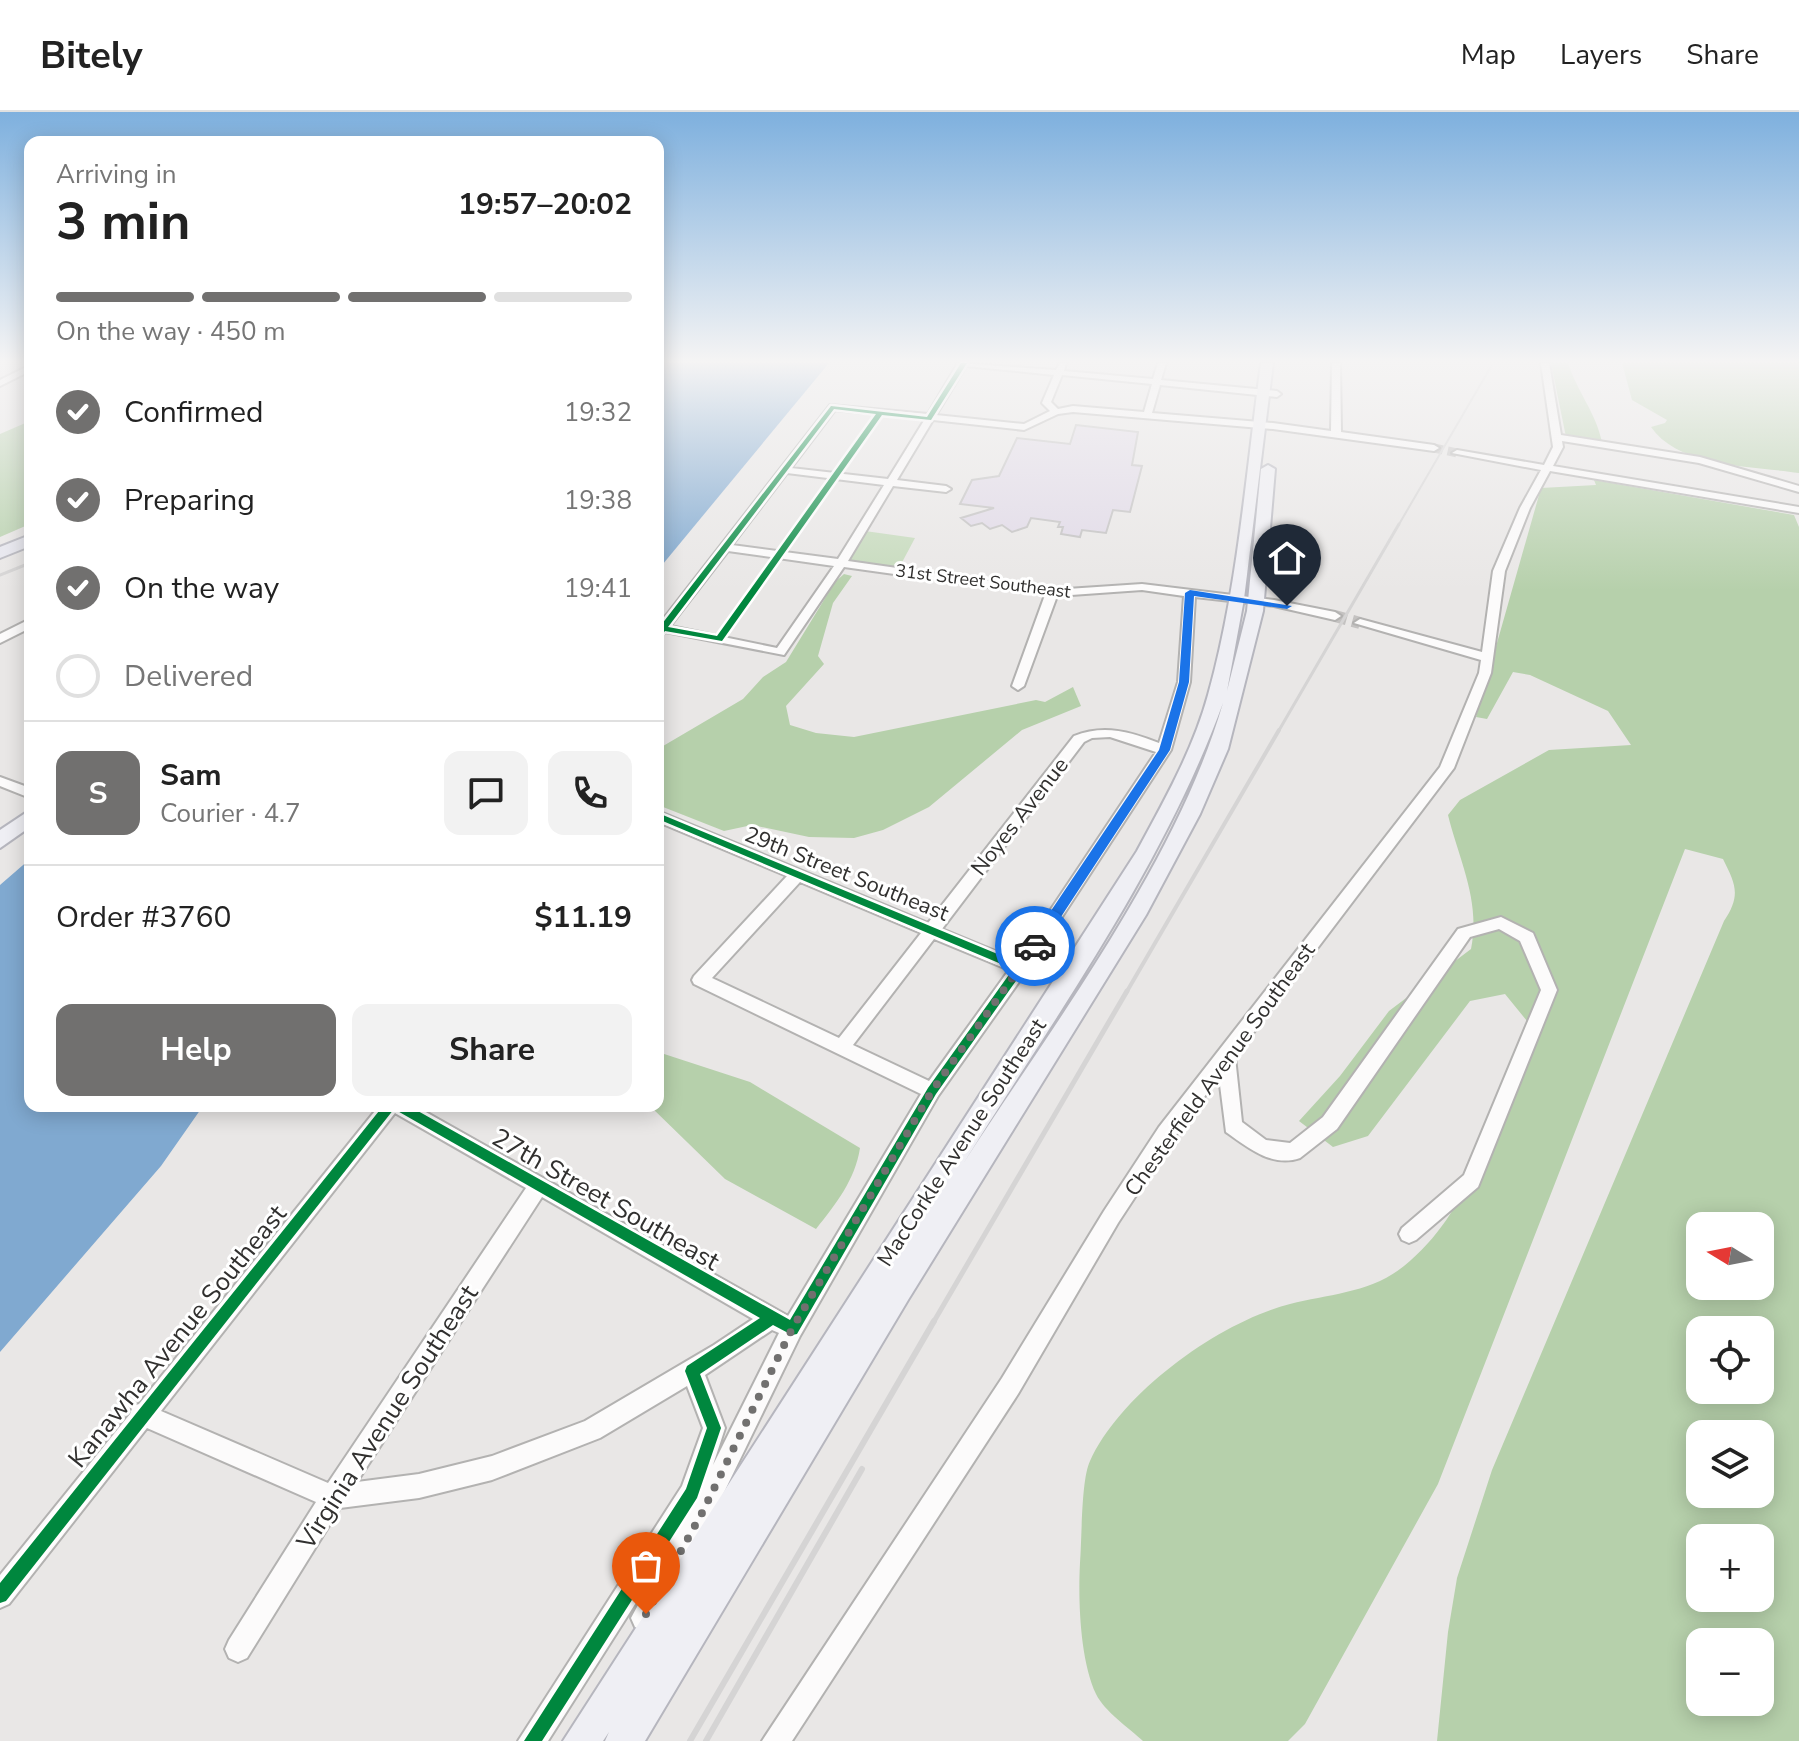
<!DOCTYPE html>
<meta charset="utf-8">
<style>
:root{--surface:#fff;--page:#f2f2f2;--text:#222;--muted:#767676;--line:#e0e0e0;--accent:#71706f}
body{margin:0;font-family:"Nunito Sans",sans-serif;background:var(--page);color:var(--text);height:100vh;display:flex;flex-direction:column;font-size:30px;white-space:nowrap}
*{box-sizing:border-box;margin:0}
p{font-size:26px;color:var(--muted)}
.icon{flex:none;width:44px;height:44px;fill:none;stroke:currentColor;stroke-width:2;stroke-linecap:round;stroke-linejoin:round}
.map{position:relative;flex:1;overflow:hidden}
.side{position:absolute;left:24px;top:24px;width:640px;height:976px;display:flex;flex-direction:column;background:var(--surface);border-radius:16px;box-shadow:0 4px 20px #0003}
.side>*{flex:none}
.needle{width:52px;rotate:280deg}
.fabs{position:absolute;left:1686px;top:1100px;display:grid;gap:16px}
.fabs a{display:grid;place-items:center;width:88px;height:88px;border-radius:16px;background:var(--surface);box-shadow:0 4px 20px #0003;font-size:40px}
.pin{position:absolute;display:grid;place-items:center;width:68px;height:68px;color:#fff;margin:-82px -34px;border-radius:50% 50% 50% 0;rotate:-45deg;box-shadow:0 0 8px #0007}
.pin .icon{rotate:45deg}
.courier{position:absolute;display:grid;place-items:center;width:80px;height:80px;margin:-40px;border:6px solid #1a73e8;border-radius:50%;background:#fff;color:#222;box-shadow:0 2px 10px #0007}
.headline em{font-style:normal;font-weight:700}
.headline div{display:flex;flex-direction:column-reverse}
.headline{display:flex;align-items:center;justify-content:space-between;height:136px;padding:0 32px}
h1{font-size:52px;font-weight:700;line-height:60px}
.bar{display:grid;grid-template-columns:repeat(4,1fr);gap:12px 8px;align-content:center;height:96px;padding:0 32px}
.bar i{height:10px;border-radius:6px;background:var(--line)}
.bar .active{background:var(--accent)}
.bar p{grid-column:span 4}
.line{display:flex;align-items:center;gap:20px;padding:0 32px;border-top:2px solid var(--line)}
.line div{flex:1}
.round{display:grid;place-items:center;flex:none;width:84px;height:84px;border-radius:16px;background:var(--page)}
ol{padding:0 32px;list-style:none}
li{display:flex;align-items:center;gap:24px;height:88px}
li p{margin-inline-start:auto}
li .icon{padding:8px;border-radius:50%;background:var(--accent);color:#fff;stroke-width:4}
li:last-child{color:var(--muted)}
li i{width:44px;height:44px;border:4px solid var(--line);border-radius:50%}
.primary-button{display:flex;gap:16px;margin-top:auto;padding:16px 32px}
.primary-button a{flex:1;height:92px;border-radius:16px;background:var(--accent);color:#fff;font-size:32px;font-weight:700;line-height:92px;text-align:center}
.primary-button a+a{background:var(--page);color:var(--text)}
header{display:flex;align-items:center;gap:48px;box-sizing:border-box;height:112px;padding:0 40px;background:var(--surface);border-bottom:2px solid var(--line)}
header strong{font-size:38px}
nav{display:flex;gap:44px;margin-inline-start:auto;font-size:28px}
.map>svg:first-child{display:block}
</style>
<header>
<strong>Bitely</strong>
<nav><a>Map</a><a>Layers</a><a>Share</a></nav>
</header>
<div class="map">
<svg width="1799" height="1629" viewBox="0 0 1799 1629">
<rect width="100%" height="100%" fill="#e9e7e6"/>
<path fill="#c5dabb" d="M865,419l50,7 -16,30 -52,-6z"/>
<g fill="#b6d0ab" fill-rule="evenodd">
<path d="M1551,251h17c9,28 28,50 34,79l-36,-5z"/>
<path d="M1622,251h177v110c-45,-7 -120,-5 -148,-46l14,-4 2,-3 -35,-20z"/>
<path d="M30,309v103l-30,13v-103z"/>
<path d="M1594,368l200,35 5,12v1214h-362l11,-109 9,-54 35,-108 232,-549c17,-26 12,-36 -1,-62l-38,-10 -247,635 -133,240 -17,17h-145c-14,-13 -39,-30 -47,-47 -16,-34 -18,-94 -16,-131 2,-24 1,-83 10,-102 31,-68 129,-139 200,-157 39,-10 81,-11 114,-38 67,-53 89,-146 118,-221l5,-24 -22,-27 -35,7 -102,135 -35,11 -34,-26 41,-45 49,-65 82,-62c10,-48 -12,-89 -23,-134l12,-15 89,-50 82,-5 -23,-34 -78,-36 -17,-3 -26,47 -11,-2 65,-229 55,-3zM1700,1114h60v60h-60zM1700,1218h60v60h-60zM1700,1322h60v60h-60zM1700,1426h60v60h-60zM1700,1530h60v60h-60z"/>
<path d="M844,462l8,2 -19,27 -15,53 6,8 -38,42 4,19 26,8 38,4 182,-37 9,2 28,-15 8,19 -59,24 -93,77 -46,23 -29,8 -45,-1 -57,-12 -28,6 -66,-26v-56l85,-50 20,-22 23,-15 49,-80z"/>
<path d="M658,940l92,30 110,66c-5,32 -24,56 -44,81l-91,-50 -75,-73h8z"/>
</g>
<g fill="#80a9d0">
<path d="M658,251h171l-171,207z"/>
<path d="M30,747v247h173l-42,60 -161,186v-467z"/>
</g>
<path fill="#e0d9e7" stroke="#c1c0c0" stroke-width="2" d="M1076,313l62,7 -6,33 10,1 -12,46 -17,-2 -7,23 -24,-3 -2,7 -19,-3 2,-7h-5l2,-5 -29,-4 -4,9 -15,5 -10,-7 -12,4 -8,-6 -11,3 -10,-8 33,-10 -34,-4 12,-24 27,-4 18,-38 53,6z"/>
<g fill="none" stroke-linecap="round" stroke-linejoin="round">
<path stroke="#c4c2c1" stroke-width="9" stroke-dasharray="9 5" stroke-linecap="butt" d="M1434,336l23,5"/>
<path stroke="#c4c2c1" stroke-width="12" stroke-dasharray="12 6" stroke-linecap="butt" d="M1335,504l25,7"/>
<defs>
<g id="minor">
<path d="M958,251l98,7 4,-7h6l-2,8 89,8 5,-16h8l-5,17 116,11 4,3 -4,3 -117,-12 -8,28 121,10 58,8 1,-68h8l1,69 93,13 5,3 -5,3 -161,-22 -200,-17 -15,2 -34,16 -91,-10 -36,60 49,6 5,3 -5,3 -53,-6 -45,75 204,29 90,-6 132,16 61,12 6,4 -6,4 -61,-14 -79,-9 -5,85 -19,68 -145,222 -88,124 -138,240 -90,185 -57,106 -9,4 -9,-4 -4,-9 27,-50 -110,173h-30l164,-255 21,-58 -16,-42 -87,52 -108,42 -73,18 -79,10 -93,150 -9,4 -9,-4 -4,-9 4,-9 87,-138 -169,-74 -138,176 -9,4v-33l130,-161 3,-8 6,-2 240,-298h36l373,210 133,-222 -227,-110 -2,-4 2,-4 93,-100 -129,-54v-11l270,112 146,-187c30,-12 57,-4 85,7l19,-61 6,-86 -42,-6 -85,6 -33,90 -6,4 -6,-4 33,-91 -201,-28 -60,88 -118,-23 -8,6v-12l172,-221 98,9zM966,254l88,9 -12,28 8,8 -26,13 -88,-9zM1062,263l90,9 -8,28 -71,-6 -15,3 -7,-7zM835,298l90,9 -37,60 -97,-11zM787,361l97,12 -46,74 -106,-14zM728,439l106,15 -57,82 -107,-22zM1110,625l46,15 -139,208 -75,-31 142,-187 8,-4zM800,770l121,51 -82,105 -127,-60zM934,827l75,31 -80,111 -76,-36zM395,1001l131,75 -198,295 -167,-72zM542,1085l211,122 -39,26 -129,76 -93,35 -73,18 -62,8zM772,1218l7,3 -66,132 12,-37 -20,-53z"/>
<path d="M1541,251h8l12,72 139,22 99,29v6l-100,-29 -137,-22 1,6 -10,19 246,41v6l-249,-42 -20,37 -25,63 -14,102 -37,95 -219,289 7,65 24,18 24,3 33,-26 135,-188 43,-12 32,16 24,57 -79,197 -62,53 -7,3 -7,-3 -3,-6 3,-6 62,-53 77,-185 -21,-49 -21,-12 -29,8 -133,192 -37,29c-28,10 -53,-11 -74,-26l-7,-55 -46,62 -55,84 -100,171 -226,347h-30l240,-363 102,-167 55,-84 281,-360 39,-94 2,-13 -127,-37 6,-4 122,33 11,-81 27,-63 21,-38 -89,-17 5,-3 87,15 9,-18z"/>
<path d="M30,253v6l-30,15v-6z"/>
<path d="M30,507v9l-30,15v-9z"/>
<path d="M0,665l30,11v10l-30,-12z"/>
</g>
<g id="major">
<path d="M1261,251h12l-29,236 -17,92 20,-80 14,-142 7,-4 7,4 -12,142 -35,138 -28,65 -54,101 -238,385 -263,441h-40l4,-9 -6,9h-40l574,-890c27,-50 56,-101 71,-156 30,-107 38,-222 53,-332zM1223,591c-47,161 -169,320 -260,461 93,-149 199,-295 260,-461z"/>
<path d="M30,698v17l-30,21v-18z"/>
</g>
<path id="highway" d="M30,423v11l-30,12v-11z"/>
</defs>
<use href="#minor" stroke="#b3b2b1" stroke-width="4"/>
<use href="#major" stroke="#b6b6be" stroke-width="4"/>
<use href="#highway" stroke="#b6b6be" stroke-width="4"/>
<use href="#minor" fill="#fcfbfb" fill-rule="evenodd"/>
<use href="#major" fill="#efeff4" fill-rule="evenodd"/>
<use href="#highway" fill="#e6e6ee" fill-rule="evenodd"/>
<path stroke="#d5d4d4" stroke-width="2" d="M1398,414l95,-163"/>
<g stroke="#d5d4d4" stroke-width="3">
<path d="M0,463l30,-12"/>
<path d="M1278,620l121,-208"/>
</g>
<path stroke="#d5d4d4" stroke-width="4" d="M1126,881l153,-263"/>
<path stroke="#d5d4d4" stroke-width="5" d="M933,1211l194,-332"/>
<g stroke="#d5d4d4" stroke-width="6">
<path d="M690,1629l244,-420"/>
<path d="M706,1629l156,-272"/>
</g>
<defs>
<g id="cycleway">
<path d="M961,251h6l-36,57 -49,-5 -160,226 -57,-10 -4,5h-3v-7l173,-223 96,11zM834,297l42,5 -159,222 -49,-9z"/>
<path d="M658,701l366,152 1,3 -89,126 -139,240 -5,1 -19,-10 -73,49 21,54 -24,70 -155,243h-18l162,-252 21,-61 -22,-57 2,-5 73,-48 -366,-209 -388,492 -6,2v-20l383,-477h26l381,214 138,-232 85,-119 -355,-150z"/>
</g>
</defs>
<use href="#cycleway" stroke="#fff" stroke-width="5"/>
<use href="#cycleway" fill="#00873e" fill-rule="evenodd"/>
</g>
<linearGradient id="sky" x2="0" y2="1"><stop stop-color="#7eb0de"/><stop offset="0.52" stop-color="#f5f4f4"/><stop offset="1" stop-color="#f5f4f4" stop-opacity="0"/></linearGradient>
<rect width="1799" height="479" fill="url(#sky)"/>
<path fill="#1a73e8" d="M1190,478l102,16 -5,3 -93,-13 -5,86 -19,68 -130,199h-10v-7l129,-192 20,-68 6,-89z"/>
<g fill="none" stroke-linecap="round" stroke-linejoin="round">
<path stroke="#71706f" stroke-width="8" stroke-dasharray="0 14.4" d="M646,1502l56,-101 90,-184 140,-238 103,-145"/>
</g>
<g text-anchor="middle" stroke-width="6" stroke-linejoin="round" paint-order="stroke">
<g font-size="18" fill="#31302f" stroke="#fff">
<text transform="translate(983 469) rotate(7)" y="6">31st Street Southeast</text>
</g>
<g font-size="22" fill="#31302f" stroke="#fff">
<text transform="translate(1019 704) rotate(-52)" y="8">Noyes Avenue</text>
<text transform="translate(847 761) rotate(22)" y="8">29th Street Southeast</text>
<text transform="translate(1219 957) rotate(-54)" y="8">Chesterfield Avenue Southeast</text>
<text transform="translate(961 1030) rotate(-57)" y="8">MacCorkle Avenue Southeast</text>
</g>
<g font-size="26" fill="#31302f" stroke="#fff">
<text transform="translate(606 1087) rotate(30)" y="9">27th Street Southeast</text>
<text transform="translate(177 1224) rotate(-51)" y="9">Kanawha Avenue Southeast</text>
<text transform="translate(387 1305) rotate(-57)" y="9">Virginia Avenue Southeast</text>
</g>
</g>
</svg>
<div class="fabs">
<a><svg class="needle" viewBox="-14 -14 28 28"><path d="M0-13l5 13h-10z" fill="#e53935"/><path d="M0 13l5-13h-10z" fill="#767676"/></svg></a>
<a><svg class="icon" aria-label="locate" viewBox="0 0 24 24"><circle cx="12" cy="12" r="6"/><path d="M12 2v4M12 18v4M2 12h4M18 12h4"/></svg></a>
<a><svg class="icon" aria-label="layers" viewBox="0 0 24 24"><path d="M12 4l9 5-9 5-9-5zM3 14l9 5 9-5"/></svg></a>
<a>+</a>
<a>−</a>
</div>
<div class="pin" style="left:646px;top:1502px;background:#ea580c"><svg class="icon" aria-label="bag" viewBox="0 0 24 24"><path d="M5 8h14l-1 12H6zM9 8a3 3 0 0 1 6 0"/></svg></div>
<div class="pin" style="left:1287px;top:494px;background:#1f2937"><svg class="icon" aria-label="home" viewBox="0 0 24 24"><path d="M3 11l9-7 9 7M6 9v11h12V9"/></svg></div>
<div class="courier" style="left:1035px;top:834px"><svg class="icon" aria-label="car" viewBox="0 0 24 24"><path d="M5 17H2v-5l4-1 3-4h7l3 4 3 1v5h-3M9 17h6M6 11h13"/><circle cx="7" cy="17" r="2"/><circle cx="17" cy="17" r="2"/></svg></div>
<section class="side">
<div class="headline"><div><h1>3 min</h1><p>Arriving in</p></div><em>19:57–20:02</em></div>
<div class="bar"><i class="active"></i><i class="active"></i><i class="active"></i><i></i><p>On the way · 450 m</p></div>
<ol>
<li><svg class="icon" aria-label="check" viewBox="0 0 24 24"><path d="M5 12l5 5 9-10"/></svg>Confirmed<p>19:32</p></li>
<li><svg class="icon" aria-label="check" viewBox="0 0 24 24"><path d="M5 12l5 5 9-10"/></svg>Preparing<p>19:38</p></li>
<li><svg class="icon" aria-label="check" viewBox="0 0 24 24"><path d="M5 12l5 5 9-10"/></svg>On the way<p>19:41</p></li>
<li><i></i>Delivered</li>
</ol>
<div class="line" style="height:144px"><b class="round" style="background:var(--accent);color:#fff">S</b><div><b>Sam</b><p>Courier · 4.7</p></div><a class="round"><svg class="icon" aria-label="chat" viewBox="0 0 24 24"><path d="M4 5h16v11H9l-5 4z"/></svg></a><a class="round"><svg class="icon" aria-label="phone" viewBox="0 0 24 24"><path d="M5 4h4l2 5-3 2q2 4 5 5l2-3 5 2v4C11 20 4 13 5 4z"/></svg></a></div>
<div class="line" style="height:104px"><div>Order #3760</div><b>$11.19</b></div>
<div class="primary-button"><a>Help</a><a>Share</a></div>
</section>
</div>
